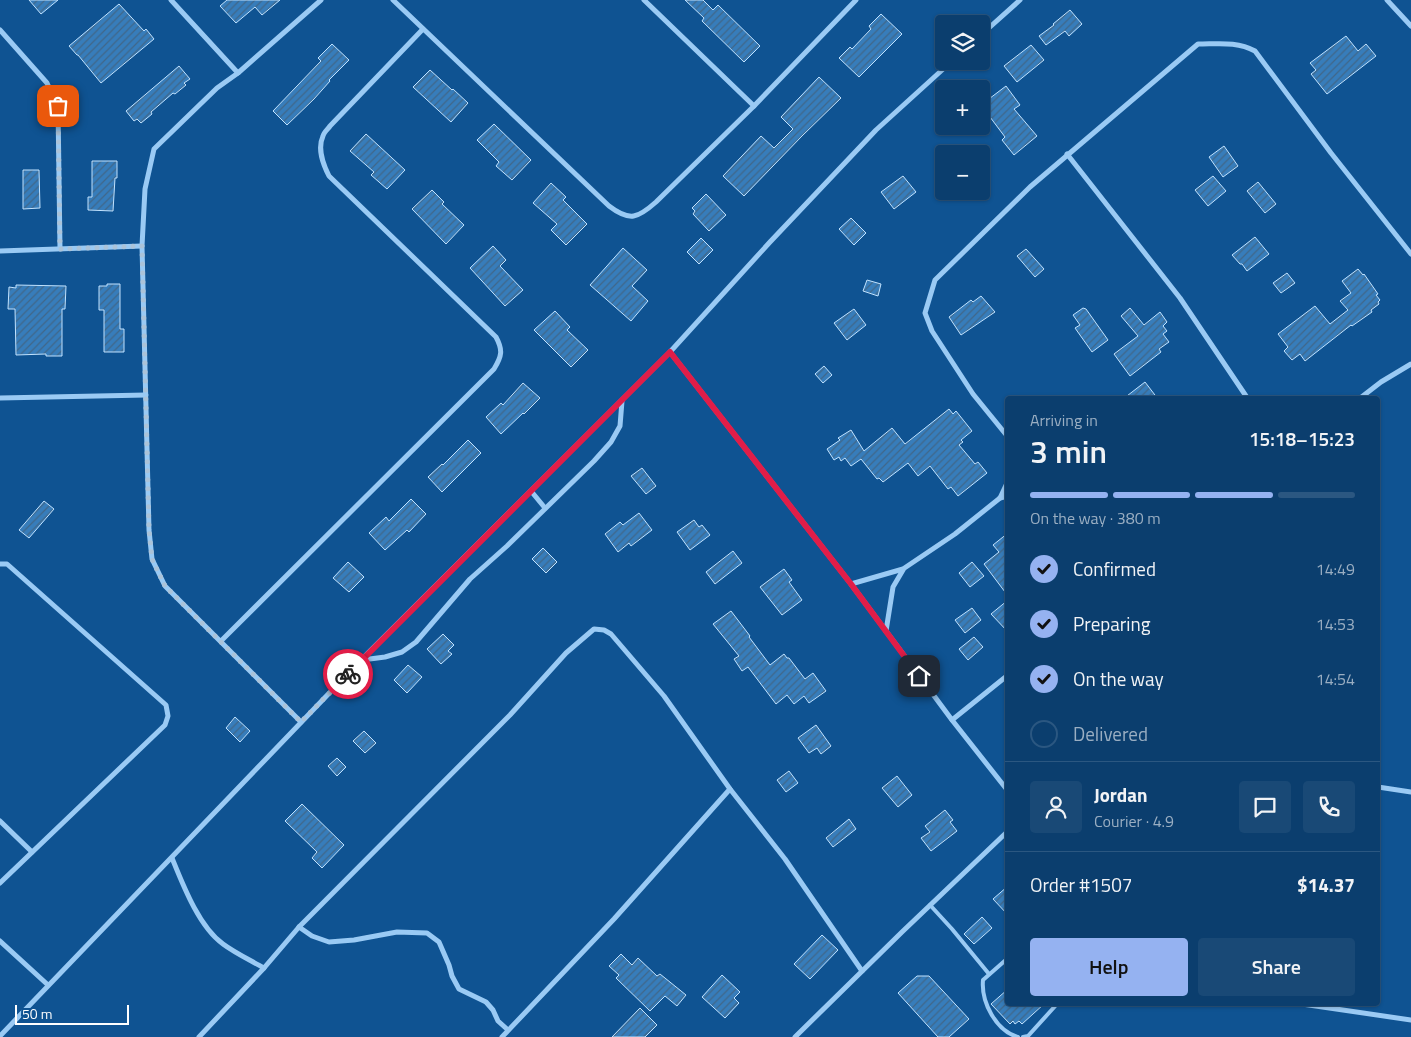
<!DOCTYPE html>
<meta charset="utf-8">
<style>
:root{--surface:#0b3e6e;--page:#194976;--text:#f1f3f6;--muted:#9aaec2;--line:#2b5781;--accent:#95b2f1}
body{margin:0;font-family:"Titillium Web",sans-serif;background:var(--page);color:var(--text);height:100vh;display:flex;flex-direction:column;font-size:19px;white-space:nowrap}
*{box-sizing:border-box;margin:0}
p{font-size:16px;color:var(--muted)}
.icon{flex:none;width:28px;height:28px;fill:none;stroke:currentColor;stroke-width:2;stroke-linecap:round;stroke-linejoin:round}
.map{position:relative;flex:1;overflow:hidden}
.details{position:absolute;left:1005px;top:396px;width:375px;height:610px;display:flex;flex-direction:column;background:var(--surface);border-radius:5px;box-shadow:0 1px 4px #0004,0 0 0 1px var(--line)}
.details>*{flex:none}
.tools{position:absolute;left:935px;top:15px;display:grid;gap:10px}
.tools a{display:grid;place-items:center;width:55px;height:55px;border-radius:5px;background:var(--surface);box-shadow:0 1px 4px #0004,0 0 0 1px var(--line);font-size:25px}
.scale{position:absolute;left:15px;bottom:12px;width:114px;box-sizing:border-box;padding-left:5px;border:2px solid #fff;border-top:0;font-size:14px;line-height:18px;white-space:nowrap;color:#fff;-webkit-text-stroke:4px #0f5392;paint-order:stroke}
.pin{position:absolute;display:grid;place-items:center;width:42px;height:42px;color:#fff;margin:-21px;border-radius:10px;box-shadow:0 2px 8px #0006}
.courier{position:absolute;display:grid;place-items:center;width:50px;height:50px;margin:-25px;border:4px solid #e11d48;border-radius:50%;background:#fff;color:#222;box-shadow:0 1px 6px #0007}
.overview em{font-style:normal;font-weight:600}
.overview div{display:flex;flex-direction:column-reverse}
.overview{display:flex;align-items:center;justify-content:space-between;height:85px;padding:0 25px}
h1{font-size:32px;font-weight:600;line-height:38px}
.bar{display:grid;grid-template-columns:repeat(4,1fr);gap:8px 5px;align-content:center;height:60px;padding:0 25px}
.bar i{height:6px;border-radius:4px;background:var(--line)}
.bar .active{background:var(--accent)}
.bar p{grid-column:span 4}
.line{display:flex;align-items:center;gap:12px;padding:0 25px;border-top:1px solid var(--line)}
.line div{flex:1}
.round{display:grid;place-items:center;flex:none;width:52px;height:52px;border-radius:5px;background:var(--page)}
ol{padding:0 25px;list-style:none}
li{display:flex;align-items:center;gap:15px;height:55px}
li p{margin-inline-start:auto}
li .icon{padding:5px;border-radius:50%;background:var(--accent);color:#111;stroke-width:4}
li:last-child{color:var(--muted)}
li i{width:28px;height:28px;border:2px solid var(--line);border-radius:50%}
.button{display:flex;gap:10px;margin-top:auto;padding:10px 25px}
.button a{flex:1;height:58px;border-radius:5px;background:var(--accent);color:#111;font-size:20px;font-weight:600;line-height:58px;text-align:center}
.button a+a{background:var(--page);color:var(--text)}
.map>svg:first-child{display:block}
</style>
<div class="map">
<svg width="1411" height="1037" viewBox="0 0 1411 1037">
<defs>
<pattern id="building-hatch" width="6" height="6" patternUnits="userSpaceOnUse" patternTransform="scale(1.25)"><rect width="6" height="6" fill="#377dbb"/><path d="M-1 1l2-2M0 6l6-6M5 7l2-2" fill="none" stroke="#406789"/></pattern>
</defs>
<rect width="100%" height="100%" fill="#0f5392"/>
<g fill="url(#building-hatch)" stroke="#c1e2fe">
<path d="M29,0h29l-17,14z"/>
<path d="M227,0h53l-18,15 -7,-8 -19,16 -16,-17z"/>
<path d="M685,0h18l10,10 5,-5 42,41 -16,16 -42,-41 2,-3z"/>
<path d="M119,4l25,27 2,-2 8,10 -53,44 -23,-28h-1l-8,-9z"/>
<path d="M1070,10l12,14 -13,12 -4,-5 -19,14 -7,-9 15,-11 -1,-1z"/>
<path d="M881,14l21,20 -43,43 -20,-19 11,-11 2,2 19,-20 -2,-3z"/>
<path d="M1346,36l12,15 8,-7 10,12 -49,38 -16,-20 5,-4 -6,-7z"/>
<path d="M332,44l17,16 -20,20 1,1 -16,18 -27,26 -14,-14 48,-50 -3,-3z"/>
<path d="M1031,45l13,15 -27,22 -13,-16z"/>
<path d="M179,66l11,13 -6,4 2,2 -11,9 -2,-1 -22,19 1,2 -11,9 -4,-4 -3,2 -8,-10z"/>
<path d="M430,70l22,20 1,-1 15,14 -17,19 -38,-35z"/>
<path d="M819,77l22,21 -39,38 -58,60 -21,-20 38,-40 13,12 19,-19 -12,-12z"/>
<path d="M1006,86l14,19 -6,4 23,27 -23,19 -12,-15 3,-3 -24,-32z"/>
<path d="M494,124l37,36 -19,20 -16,-14 3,-4 -22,-22z"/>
<path d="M366,134l39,36 -18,19 -16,-14 3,-3 -24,-21z"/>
<path d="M1224,146l14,20 -15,11 -14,-20z"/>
<path d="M92,161h25v17h-2l-2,33 -25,-1v-13h4z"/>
<path d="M23,170h16l1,38 -17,1z"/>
<path d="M903,176l13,16 -22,17 -13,-17z"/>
<path d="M1213,176l13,15 -18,15 -13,-16z"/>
<path d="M1258,182l18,22 -11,9 -18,-22z"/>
<path d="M551,183l15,14 -3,3 24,24 -21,21 -15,-15 6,-6 -24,-21z"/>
<path d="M432,190l12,12 -2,2 22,21 -18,19 -34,-35z"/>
<path d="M706,194l20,21 -17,16 -16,-17 2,-3 -3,-3z"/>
<path d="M851,218l15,15 -12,12 -15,-16z"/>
<path d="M1255,237l14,17 -22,17 -5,-7h-2l-8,-9z"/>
<path d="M701,238l12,12 -14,14 -12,-12z"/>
<path d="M493,246l13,14 -6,6 23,24 -18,16 -35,-38z"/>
<path d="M623,248l24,22 -15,16 16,15 -17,20 -41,-36z"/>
<path d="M1026,249l18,20 -9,8 -18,-21z"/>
<path d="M1358,269l5,6 1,-1 14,20 -2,1 4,5 -2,2 1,2 -8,6 1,2 -20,14 -1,-1 -46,36 -5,-7 -8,6 -8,-9 4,-4 -10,-13 37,-28 15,18 18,-14 -8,-9 11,-8 -9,-12z"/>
<path d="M1287,273l8,10 -14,10 -8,-10z"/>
<path d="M867,280l14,4 -3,12 -15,-5z"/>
<path d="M107,284h13v45h4v23h-20v-42h-5v-24h8z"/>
<path d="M16,285l50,1 -1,23h-3v47h-16v-2l-30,1 -1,-46h-7l1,-22 7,1z"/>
<path d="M981,296l14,16 -34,23 -12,-18 22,-17 2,2z"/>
<path d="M1083,308l3,1 22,31 -16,12 -17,-24 5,-3 -7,-10z"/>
<path d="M1130,308l14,17 16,-13 7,10 -4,4 4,5 -4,3 6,8 -10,7 2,3 -31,24 -16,-22 24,-18 -17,-20z"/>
<path d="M854,309l12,16 -19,15 -13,-17z"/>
<path d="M555,311l15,16 -3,3 21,20 -17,17 -37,-37z"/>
<path d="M824,366l8,9 -9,8 -8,-9z"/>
<path d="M1145,382l13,17h-35z"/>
<path d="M523,383l17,15 -16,16 -1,-1 -22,21 -15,-17 15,-14 2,2z"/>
<path d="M949,409l4,5 3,-3 16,20 -11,9 2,2 -4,3 16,19 3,-2 9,11 -29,23 -7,-9 -3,2 -18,-23 -12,10 -10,-13 -25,19 -4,-4 -2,1 -16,-20 -10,7 -6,-8 -4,3 -2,-4 -5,3 -7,-11 13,-9 -2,-2 13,-8 13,21 28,-23 13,16z"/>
<path d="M468,440l13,13 -39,39 -14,-15 14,-13 1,1z"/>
<path d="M642,468l14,18 -10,8 -15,-18z"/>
<path d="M411,499l15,15 -17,18 -2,-2 -22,20 -16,-17 17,-16 3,4z"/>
<path d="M44,501l10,8 -25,29 -10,-8z"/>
<path d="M639,513l13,17 -21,16 -2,-3 -11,9 -13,-18 15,-12 3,3z"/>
<path d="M694,520l5,7 3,-2 8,10 -20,15 -13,-18z"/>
<path d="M1008,533v63l-24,-32 15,-12 -6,-7z"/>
<path d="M543,548l14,14 -11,11 -14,-14z"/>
<path d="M733,551l9,12 -27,21 -9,-12z"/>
<path d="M348,562l16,15 -15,15 -16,-14z"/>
<path d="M972,562l12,14 -14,11 -11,-14z"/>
<path d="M784,569l8,11 -3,2 13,18 -20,15 -22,-28z"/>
<path d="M1008,600v32l-17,-18z"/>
<path d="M972,608l9,12 -16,13 -10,-13z"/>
<path d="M731,611l19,25 -1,1 21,28 14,-11 3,4h2l16,21 8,-6 13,18 -17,12 -5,-7 -10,8 -7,-9 -11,9 -28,-37 -6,4 -8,-12 5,-3 -26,-32z"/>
<path d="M443,634l11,11 -6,6 4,3 -11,10 -14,-15z"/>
<path d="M974,637l9,10 -15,13 -9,-11z"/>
<path d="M408,665l14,12 -15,16 -13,-13z"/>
<path d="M235,717l15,14 -10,11 -14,-14z"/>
<path d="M816,725l15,21 -10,8 -4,-6 -8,5 -11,-15z"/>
<path d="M364,731l12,12 -11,10 -12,-12z"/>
<path d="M337,758l9,9 -9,9 -9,-10z"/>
<path d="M789,771l9,12 -12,9 -9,-12z"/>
<path d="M897,776l15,19 -14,12 -16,-19z"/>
<path d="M302,804l42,41 -22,23 -10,-10 5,-6 -32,-31z"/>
<path d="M945,810l8,10 -3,2 7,9 -26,20 -10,-13 9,-6 -5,-6z"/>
<path d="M849,819l7,10 -23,18 -7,-9z"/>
<path d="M1008,886v29l-15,-16z"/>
<path d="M982,917l10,11 -18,16 -10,-10z"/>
<path d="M822,935l16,15 -28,29 -16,-15z"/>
<path d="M621,954l11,11 6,-7 19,18 3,-2 26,21 -9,11 -12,-10 -15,15 -34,-33 3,-3 -10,-9z"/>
<path d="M722,975l18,17 -6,6 5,5 -14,15 -23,-21z"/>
<path d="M917,976h12l40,43 -20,18h-11l-40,-44z"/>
<path d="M1008,989v15h36l-22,20 -3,-3 -4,3 -2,-3 -3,3 -19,-20z"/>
<path d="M640,1008l17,17 -12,12h-33z"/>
</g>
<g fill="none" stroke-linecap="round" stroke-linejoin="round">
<g stroke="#9acaf4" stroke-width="4">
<path d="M930,905l22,24 37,45"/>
<path d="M1008,958l-25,22c-2,22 13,51 35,57"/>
<path d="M1023,1037l5,-1 29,-32"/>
</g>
<g stroke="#9acaf4" stroke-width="5">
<path d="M171,0l67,73"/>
<path d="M393,0l216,206c21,16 29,12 47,-4l98,-96 102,-106"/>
<path d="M644,0l110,106"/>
<path d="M1387,0l24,26"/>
<path d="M0,30l47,53 11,24 2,142"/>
<path d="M981,35l39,-35"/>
<path d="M1067,154l113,144 68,101"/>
<path d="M0,251l142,-5"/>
<path d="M670,352l181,232 101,136 56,71"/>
<path d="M0,398l146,-3"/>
<path d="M1359,399l22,-17 30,-18"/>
<path d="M1008,437l-35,-43 -41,-63 -7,-18 10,-33 95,-93 168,-143c20,0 39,-3 57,7l76,102 80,101"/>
<path d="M531,491l14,17"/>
<path d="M1000,498l8,-2"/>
<path d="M0,564h7l159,141 2,11 -3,9 -165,158"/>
<path d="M851,584l52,-15 52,-35 45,-36 8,-17"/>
<path d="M886,631l7,-44 10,-17"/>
<path d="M221,641l273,-272c8,-13 9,-19 2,-32l-167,-161c-6,-12 -12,-27 -6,-40 1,-4 5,-7 7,-10l93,-97"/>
<path d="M362,660l23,-3 17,-5 14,-10 54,-63 37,-33 87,-85 17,-19 9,-16 2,-25"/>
<path d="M952,720l56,-45"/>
<path d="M301,722l-136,-136 -13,-27 -3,-29 -7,-284 3,-57 9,-40 63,-61 21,-15 83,-73"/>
<path d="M1378,787l33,5"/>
<path d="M0,821l32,31"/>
<path d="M172,858c11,27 27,69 51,86 12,9 27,16 41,24"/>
<path d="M299,927l13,9 17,6 25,-2 43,-8 30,1 12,9 10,23 3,11 7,13 27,13 7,8 5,11 10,9"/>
<path d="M0,941l48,44"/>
<path d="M1302,1004l109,16"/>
<path d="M0,1036l361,-376 309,-308 100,-110 106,-112 76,-69"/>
<path d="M199,1037l65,-69 35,-41 211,-212 56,-62 28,-24 10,1 7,4 53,62 66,93 55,70 77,112"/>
<path d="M502,1037l112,-118 116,-130"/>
<path d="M795,1037l107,-105 106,-101"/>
</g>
</g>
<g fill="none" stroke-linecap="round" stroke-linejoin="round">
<path stroke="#abc3d9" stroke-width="5" stroke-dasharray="0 9" d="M58,106l2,143 82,-3 7,284 3,29 13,27 136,136 47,-48"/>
<path stroke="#e11d48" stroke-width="6" d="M348,674l322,-322 181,232 68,92"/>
</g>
</svg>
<div class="tools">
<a><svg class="icon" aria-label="layers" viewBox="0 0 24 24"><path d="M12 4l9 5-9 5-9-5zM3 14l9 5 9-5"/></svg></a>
<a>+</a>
<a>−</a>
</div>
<div class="scale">50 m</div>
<div class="pin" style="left:58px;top:106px;background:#ea580c"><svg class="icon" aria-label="bag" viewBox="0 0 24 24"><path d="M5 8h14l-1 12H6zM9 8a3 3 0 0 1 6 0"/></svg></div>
<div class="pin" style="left:919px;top:676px;background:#1f2937"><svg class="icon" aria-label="home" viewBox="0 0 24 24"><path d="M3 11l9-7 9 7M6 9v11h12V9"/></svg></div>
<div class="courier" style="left:348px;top:674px"><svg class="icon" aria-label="bike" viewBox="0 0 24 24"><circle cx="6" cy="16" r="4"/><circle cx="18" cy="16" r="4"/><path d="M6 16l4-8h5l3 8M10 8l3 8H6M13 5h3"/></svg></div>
<section class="details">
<div class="overview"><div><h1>3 min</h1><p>Arriving in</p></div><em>15:18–15:23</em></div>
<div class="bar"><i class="active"></i><i class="active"></i><i class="active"></i><i></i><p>On the way · 380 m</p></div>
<ol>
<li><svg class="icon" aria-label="check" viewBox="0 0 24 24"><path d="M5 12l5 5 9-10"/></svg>Confirmed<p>14:49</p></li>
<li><svg class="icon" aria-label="check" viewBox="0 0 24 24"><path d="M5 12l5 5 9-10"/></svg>Preparing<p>14:53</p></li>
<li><svg class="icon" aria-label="check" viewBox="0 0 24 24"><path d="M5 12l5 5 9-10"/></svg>On the way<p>14:54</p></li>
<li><i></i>Delivered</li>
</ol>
<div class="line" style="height:90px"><a class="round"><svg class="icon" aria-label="person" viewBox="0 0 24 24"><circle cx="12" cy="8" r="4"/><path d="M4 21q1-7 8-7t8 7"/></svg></a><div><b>Jordan</b><p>Courier · 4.9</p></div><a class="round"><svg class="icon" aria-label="chat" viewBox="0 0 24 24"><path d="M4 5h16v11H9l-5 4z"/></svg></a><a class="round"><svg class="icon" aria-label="phone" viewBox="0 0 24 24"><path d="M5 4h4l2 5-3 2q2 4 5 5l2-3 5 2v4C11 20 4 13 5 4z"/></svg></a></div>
<div class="line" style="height:65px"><div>Order #1507</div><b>$14.37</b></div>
<div class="button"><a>Help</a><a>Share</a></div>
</section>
</div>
